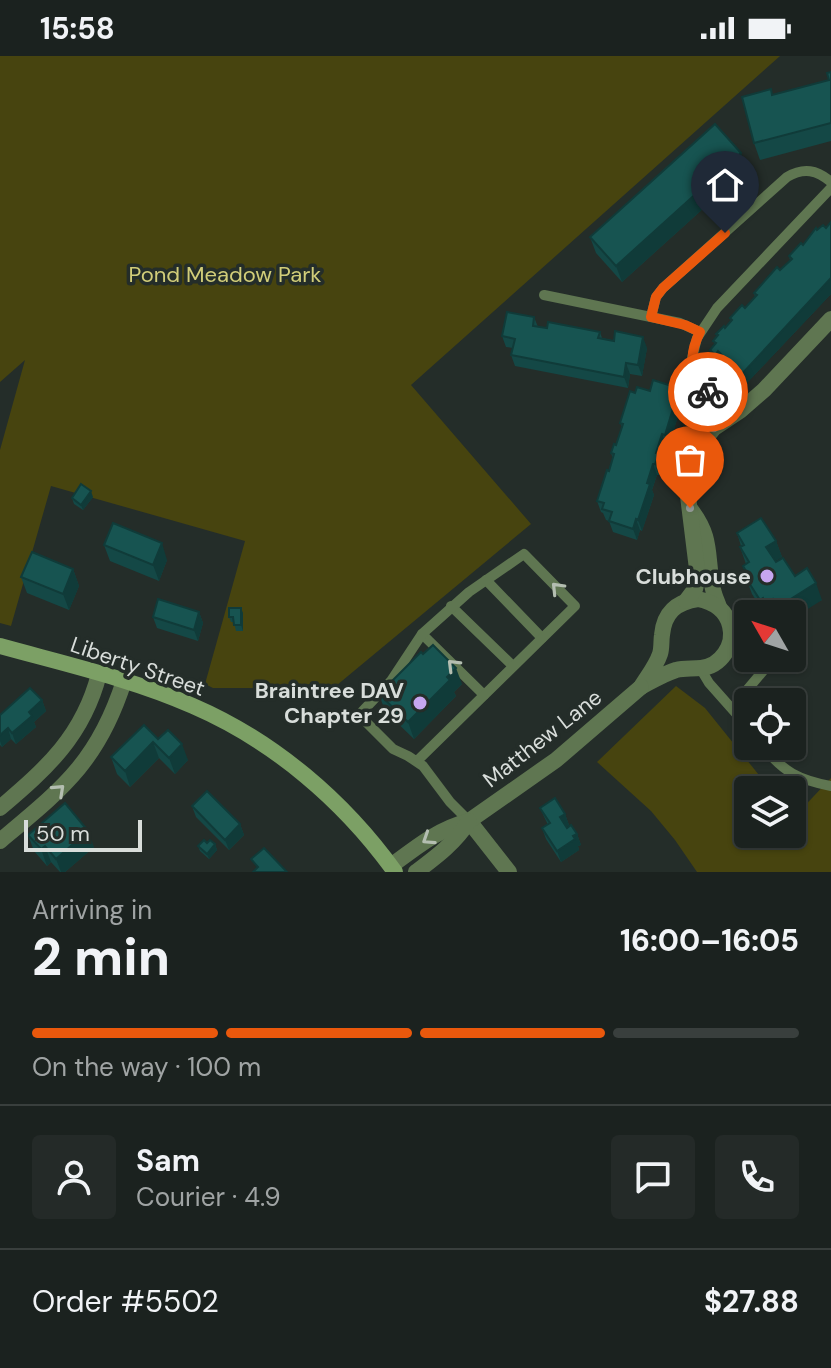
<!DOCTYPE html>
<meta charset="utf-8">
<style>
:root{--surface:#1b221f;--page:#242a28;--text:#f1f3f6;--muted:#a0a4a4;--line:#393f3d;--accent:#ea580c}
body{margin:0;font-family:"DM Sans",sans-serif;background:var(--page);color:var(--text);height:100vh;display:flex;flex-direction:column;font-size:30px;white-space:nowrap}
*{box-sizing:border-box;margin:0}
p{font-size:26px;color:var(--muted)}
.icon{flex:none;width:44px;height:44px;fill:none;stroke:currentColor;stroke-width:2;stroke-linecap:round;stroke-linejoin:round}
.map{position:relative;height:816px;overflow:hidden}
.sheet{display:flex;flex-direction:column;background:var(--surface);flex:1}
.sheet>*{flex:none}
.needle{width:52px;rotate:309deg}
.buttons{position:absolute;left:734px;top:544px;display:grid;gap:16px}
.buttons a{display:grid;place-items:center;width:72px;height:72px;border-radius:8px;background:var(--surface);box-shadow:0 2px 6px #0004,0 0 0 2px var(--line);font-size:40px}
.scale{position:absolute;left:24px;bottom:20px;width:118px;box-sizing:border-box;padding-left:8px;border:4px solid #d8ddda;border-top:0;font-size:22px;line-height:28px;white-space:nowrap;color:#d8ddda;-webkit-text-stroke:6px #242d29;paint-order:stroke}
.pin{position:absolute;display:grid;place-items:center;width:68px;height:68px;color:#fff;margin:-82px -34px;border-radius:50% 50% 50% 0;rotate:-45deg;box-shadow:0 0 8px #0007}
.pin .icon{rotate:45deg}
.courier{position:absolute;display:grid;place-items:center;width:80px;height:80px;margin:-40px;border:6px solid #ea580c;border-radius:50%;background:#fff;color:#222;box-shadow:0 2px 10px #0007}
.overview em{font-style:normal;font-weight:800}
.overview div{display:flex;flex-direction:column-reverse}
.overview{display:flex;align-items:center;justify-content:space-between;height:136px;padding:0 32px}
h1{font-size:52px;font-weight:800;line-height:60px}
.bar{display:grid;grid-template-columns:repeat(4,1fr);gap:12px 8px;align-content:center;height:96px;padding:0 32px}
.bar i{height:10px;border-radius:6px;background:var(--line)}
.bar .on{background:var(--accent)}
.bar p{grid-column:span 4}
.line{display:flex;align-items:center;gap:20px;padding:0 32px;border-top:2px solid var(--line)}
.line div{flex:1}
.round{display:grid;place-items:center;flex:none;width:84px;height:84px;border-radius:8px;background:var(--page)}
.status{display:flex;justify-content:space-between;align-items:center;height:56px;padding:0 40px;background:var(--surface);direction:ltr}
.status svg{height:22px;fill:currentColor}
.map>svg:first-child{display:block}
</style>
<div class="status"><b>15:58</b><svg viewBox="0 0 49 12"><path d="M0 12V9h3v3zM5 12V6h3v6zM10 12V3h3v9zM15 12V0h3v12zM26 1h20v11H26zM47 4h2v5h-2z"/></svg></div>
<div class="map">
<svg width="831" height="816" viewBox="0 0 831 816">
<rect width="100%" height="100%" fill="#242d29"/>
<g fill="#47440f">
<path d="M0,0h780l-369,329 120,139 -212,176 -52,-12h-54l-8,-4 40,-143 -194,-55 -40,140 -11,-3v-173l25,-90 -25,22z"/>
<path d="M676,630l29,22 66,82h-23v44h44v-20l3,2 36,-38v94h-134l-22,-32 -24,-29 -54,-49z"/>
</g>
<g fill="none" stroke-linecap="round" stroke-linejoin="round">
<g stroke="#5f7651" stroke-width="10">
<path d="M544,239l136,28 20,9"/>
<path d="M651,261l5,-20 7,-9 124,-111c17,-10 30,-7 44,5"/>
<path d="M726,364l-33,-51 -1,-11 5,-20 20,-30 114,-120"/>
<path d="M486,524l56,58"/>
<path d="M451,550l62,60"/>
<path d="M422,578l62,61"/>
<path d="M731,579l17,5"/>
<path d="M700,612l9,15 39,44"/>
<path d="M747,634l16,-19 6,-13"/>
<path d="M763,690c20,26 36,34 68,40"/>
<path d="M417,705l158,-155 -51,-52 -55,38 -47,42 -31,47 -32,34 34,34 15,7 15,10 27,36 19,19"/>
</g>
<g stroke="#5f7651" stroke-width="16">
<path d="M691,454c22,28 15,47 22,79 1,6 4,12 6,18"/>
<path d="M698,543c15,3 28,10 32,27 5,19 -9,40 -29,42 -9,1 -17,0 -25,2 -13,4 -24,11 -35,17 6,-10 15,-21 19,-33 2,-6 1,-13 2,-19 2,-22 14,-33 36,-36z"/>
<path d="M686,545l9,-12 3,-12 -11,-89 15,-45 12,-15 27,-18 23,-20 67,-71"/>
<path d="M0,752c47,-40 83,-72 99,-134"/>
<path d="M469,765l40,51"/>
<path d="M0,785c62,-52 98,-79 124,-160"/>
<path d="M391,810c24,-18 47,-37 78,-45l87,-61 85,-73"/>
<path d="M416,816c20,-15 39,-29 53,-51"/>
</g>
<path stroke="#7ca065" stroke-width="16" d="M0,590c65,18 132,33 193,60 81,35 151,95 202,166"/>
</g>
<g fill="#144846">
<path d="M831,16v69l-71,19 -6,-17 75,-63z"/>
<path d="M747,113l-125,113 -26,-29 -6,-16z"/>
<path d="M831,166v72l-87,92 -4,-3 -2,3 -13,-11 -4,-11 1,-2 -3,4 -6,-5 -3,-11 5,-6 -2,-3 4,-5 -1,-2 9,-6 6,-7 -1,-3 15,-10 10,-11 -1,-4 26,-23 10,-10 -1,-4 14,-11 14,-15 9,-2z"/>
<path d="M534,261l4,10 62,5 2,6 45,10 -5,28 -12,-2 -2,14 -113,-22 -4,-11 2,-7 -7,-1 -4,-11z"/>
<path d="M650,335l29,7 -3,14 2,4 -9,30 -3,-1 -5,15 2,4 -4,11h-2l-5,15 2,5 -12,36 -2,-1 -3,10 -24,-8 -4,-11 -3,-1 -3,-7 -2,-1 -4,-11 16,-42 -2,-6 5,-8 6,-18 -2,-4 15,-30z"/>
<path d="M93,441l-10,13 -9,-6 -2,-6z"/>
<path d="M737,477l39,8 6,16 -7,4 47,39 -30,14h-27l-13,-20 -6,-16 -3,-12 3,-2 -6,-17 1,-1z"/>
<path d="M104,489l63,15 -8,21 -49,-20z"/>
<path d="M73,513l6,17 -10,24 -42,-17 -6,-16z"/>
<path d="M199,556l4,11 -5,18 -41,-13 -4,-11z"/>
<path d="M243,557v18h-7l-2,-9h-3l-2,-5z"/>
<path d="M462,628l-8,8 2,4 -42,43 -29,-28 -6,-17z"/>
<path d="M42,644l4,11 -12,11 2,5 -20,17 -5,-5 -9,8 -2,-2v-30z"/>
<path d="M158,683l30,21 -13,14 -16,-16 -29,29 -13,-13 -6,-17z"/>
<path d="M192,750l48,18 4,11 -15,15 -33,-33z"/>
<path d="M540,752l25,6 4,11 -3,2 11,7 4,11 -3,1 1,4 -18,12 -15,-23 -4,-11 6,-3z"/>
<path d="M28,779l66,12 -29,25h-5l-9,-10 -4,4 -13,-15z"/>
<path d="M207,787l8,1 2,6 -8,9 -9,-8 -2,-5z"/>
</g>
<g fill="#103b39">
<path d="M741,97l6,16 -125,113 -6,-16z"/>
<path d="M831,222v16l-87,92 -4,-10z"/>
<path d="M643,281l4,11 -5,28 -4,-11z"/>
<path d="M718,295l4,11 -3,4 -4,-11z"/>
<path d="M626,307l4,11 -2,14 -4,-11z"/>
<path d="M736,316l4,11 -2,3 -4,-11z"/>
<path d="M675,331l4,11 -3,14 2,4 -9,30 -4,-11z"/>
<path d="M662,378l4,11 -5,15 2,4 -4,11 -4,-11 1,-11z"/>
<path d="M653,408l4,11 -5,15 2,5 -12,36 -4,-11z"/>
<path d="M91,435l2,6 -10,13 -2,-5z"/>
<path d="M636,463l4,11 -3,10 -4,-11z"/>
<path d="M776,485l6,16 -10,6 -6,-16z"/>
<path d="M162,487l5,17 -8,21 -6,-16z"/>
<path d="M73,513l6,17 -10,24 -6,-16z"/>
<path d="M816,527l6,17 -30,19v-5h-11l-3,-7z"/>
<path d="M763,542l6,16h-4l-5,-14z"/>
<path d="M773,543l6,15h-9l-4,-10z"/>
<path d="M241,552l2,5v18l-2,-6z"/>
<path d="M199,556l4,11 -5,18 -4,-11z"/>
<path d="M456,612l6,16 -8,8 2,4 -42,43 -6,-17z"/>
<path d="M42,644l4,11 -12,11 2,5 -20,17 -4,-11 17,-21z"/>
<path d="M8,672l3,11 -9,8 -2,-6v-6z"/>
<path d="M153,686l6,16 -29,29 -5,-16z"/>
<path d="M182,688l6,16 -13,14 -6,-16z"/>
<path d="M565,758l4,11 -5,3 -4,-11z"/>
<path d="M240,768l4,11 -15,15 -4,-10z"/>
<path d="M88,775l6,16 -29,25h-4l-5,-13z"/>
<path d="M577,778l4,11 -3,1 1,4 -18,12 -4,-11z"/>
<path d="M215,788l2,6 -8,9 -2,-5z"/>
<path d="M45,790l6,16 -4,4 -6,-17z"/>
</g>
<g fill="#175451" stroke="#103b39" stroke-width="2">
<path d="M831,16v51l-77,20 -12,-46 29,-8 1,6 57,-15 -2,-7z"/>
<path d="M715,68l26,29 -125,113 -26,-29z"/>
<path d="M831,166v56l-91,98 -4,-4 -2,3 -13,-11 5,-5 -8,-8 -3,4 -5,-5 6,-7 -3,-2 5,-6 -2,-1 8,-8 1,2 7,-8 -2,-2 12,-13 3,3 12,-13 -3,-2 23,-26 3,3 12,-11 -3,-3 12,-13 2,2 13,-17 1,2 6,-5 3,3z"/>
<path d="M507,256l27,5 -1,9 14,2 1,-6 52,10 -2,6 16,3 1,-10 28,6 -5,28 -12,-2 -2,14 -113,-22 4,-16 -13,-3z"/>
<path d="M653,324l22,7 -3,18h2l-9,30 -3,-1 -6,19 3,1 -4,10h-2l-6,19 3,1 -12,36 -2,-1 -3,10 -24,-8 3,-9 -10,-3 2,-6 -7,-2 10,-31 2,1 5,-17 -3,-1 3,-9 2,1 7,-21 -3,-1 10,-32 5,2 2,-6 13,4z"/>
<path d="M81,428l10,7 -10,14 -9,-7z"/>
<path d="M761,462l15,23 -10,6 10,15 7,-4 12,18 12,-8 9,15 -38,24 -5,-8 -7,5 -3,-6 -3,2 -14,-22 3,-2 -6,-10 6,-4 -9,-15 4,-2 -7,-12z"/>
<path d="M113,467l49,20 -9,22 -49,-20z"/>
<path d="M32,496l41,17 -10,25 -42,-17z"/>
<path d="M158,543l41,13 -5,18 -41,-13z"/>
<path d="M229,552h12v17h-7l-1,-8h-4z"/>
<path d="M433,589l23,23 -9,9 3,3 -42,42 -29,-28 42,-42 2,2z"/>
<path d="M30,632l12,12 -13,12 3,4 -20,17 -4,-5 -8,7v-20z"/>
<path d="M144,669l14,14 10,-9 14,14 -13,14 -16,-16 -28,29 -14,-14z"/>
<path d="M207,735l33,33 -15,16 -33,-34z"/>
<path d="M555,742l10,16 -5,3 7,11 4,-3 6,9 -4,2 2,3 -18,12 -15,-23 8,-5 -10,-15z"/>
<path d="M65,747l23,28 -32,28 -11,-13 -4,3 -13,-14z"/>
<path d="M204,784l3,3 3,-3 5,4 -8,10 -9,-8z"/>
<path d="M264,792l23,24h-34l5,-5 -7,-8z"/>
</g>
<defs><path id="oneway-chevron" d="M-2-3.5L2.5 0L-2 3.5" fill="none" stroke-width="1.6" stroke-linecap="round" stroke-linejoin="round" transform="scale(2)"/></defs>
<g stroke="#b4beb1">
<use href="#oneway-chevron" transform="translate(557 532) rotate(-134)"/>
<use href="#oneway-chevron" transform="translate(453 609) rotate(-135)"/>
<use href="#oneway-chevron" transform="translate(59 734) rotate(-43)"/>
<use href="#oneway-chevron" transform="translate(428 783) rotate(147)"/>
</g>
<g fill="none" stroke-linecap="round" stroke-linejoin="round">
<path stroke="#999f9c" stroke-width="8" stroke-dasharray="0 14.4" d="M690,452l-3,-20 15,-45 12,-15 12,-8 -18,-28"/>
<path stroke="#ea580c" stroke-width="10" d="M708,336c-16,-22 -21,-34 -8,-60l-15,-7 -34,-8 5,-20 7,-9 62,-55"/>
</g>
<g fill="#c7a6f0" stroke="#242d29" stroke-width="3">
<circle cx="767" cy="520" r="8"/>
<circle cx="420" cy="647" r="8"/>
</g>
<g text-anchor="middle" stroke-width="7" stroke-linejoin="round" paint-order="stroke">
<g font-size="22" fill="#d1cd79" stroke="#242d29">
<text x="225" y="226">Pond Meadow Park</text>
</g>
<g font-size="22" font-weight="bold" fill="#d8ddda" stroke="#242d29" text-anchor="end">
<text x="751" y="528">Clubhouse</text>
<text x="404" y="642">Braintree DAV<tspan x="404" dy="25">Chapter 29</tspan></text>
</g>
<g font-size="22" fill="#d8ddda" stroke="#242d29">
<text transform="translate(138 610) rotate(19)" y="8">Liberty Street</text>
<text transform="translate(542 682) rotate(-38)" y="8">Matthew Lane</text>
</g>
</g>
</svg>
<div class="buttons">
<a><svg class="needle" viewBox="-14 -14 28 28"><path d="M0-13l5 13h-10z" fill="#e53935"/><path d="M0 13l5-13h-10z" fill="#a0a4a4"/></svg></a>
<a><svg class="icon" aria-label="locate" viewBox="0 0 24 24"><circle cx="12" cy="12" r="6"/><path d="M12 2v4M12 18v4M2 12h4M18 12h4"/></svg></a>
<a><svg class="icon" aria-label="layers" viewBox="0 0 24 24"><path d="M12 4l9 5-9 5-9-5zM3 14l9 5 9-5"/></svg></a>
</div>
<div class="scale">50 m</div>
<div class="pin" style="left:690px;top:452px;background:#ea580c"><svg class="icon" aria-label="bag" viewBox="0 0 24 24"><path d="M5 8h14l-1 12H6zM9 8a3 3 0 0 1 6 0"/></svg></div>
<div class="pin" style="left:725px;top:177px;background:#1f2937"><svg class="icon" aria-label="home" viewBox="0 0 24 24"><path d="M3 11l9-7 9 7M6 9v11h12V9"/></svg></div>
<div class="courier" style="left:708px;top:336px"><svg class="icon" aria-label="bike" viewBox="0 0 24 24"><circle cx="6" cy="16" r="4"/><circle cx="18" cy="16" r="4"/><path d="M6 16l4-8h5l3 8M10 8l3 8H6M13 5h3"/></svg></div>
</div>
<section class="sheet">
<div class="overview"><div><h1>2 min</h1><p>Arriving in</p></div><em>16:00–16:05</em></div>
<div class="bar"><i class="on"></i><i class="on"></i><i class="on"></i><i></i><p>On the way · 100 m</p></div>
<div class="line" style="height:144px"><a class="round"><svg class="icon" aria-label="person" viewBox="0 0 24 24"><circle cx="12" cy="8" r="4"/><path d="M4 21q1-7 8-7t8 7"/></svg></a><div><b>Sam</b><p>Courier · 4.9</p></div><a class="round"><svg class="icon" aria-label="chat" viewBox="0 0 24 24"><path d="M4 5h16v11H9l-5 4z"/></svg></a><a class="round"><svg class="icon" aria-label="phone" viewBox="0 0 24 24"><path d="M5 4h4l2 5-3 2q2 4 5 5l2-3 5 2v4C11 20 4 13 5 4z"/></svg></a></div>
<div class="line" style="height:104px"><div>Order #5502</div><b>$27.88</b></div>
</section>
